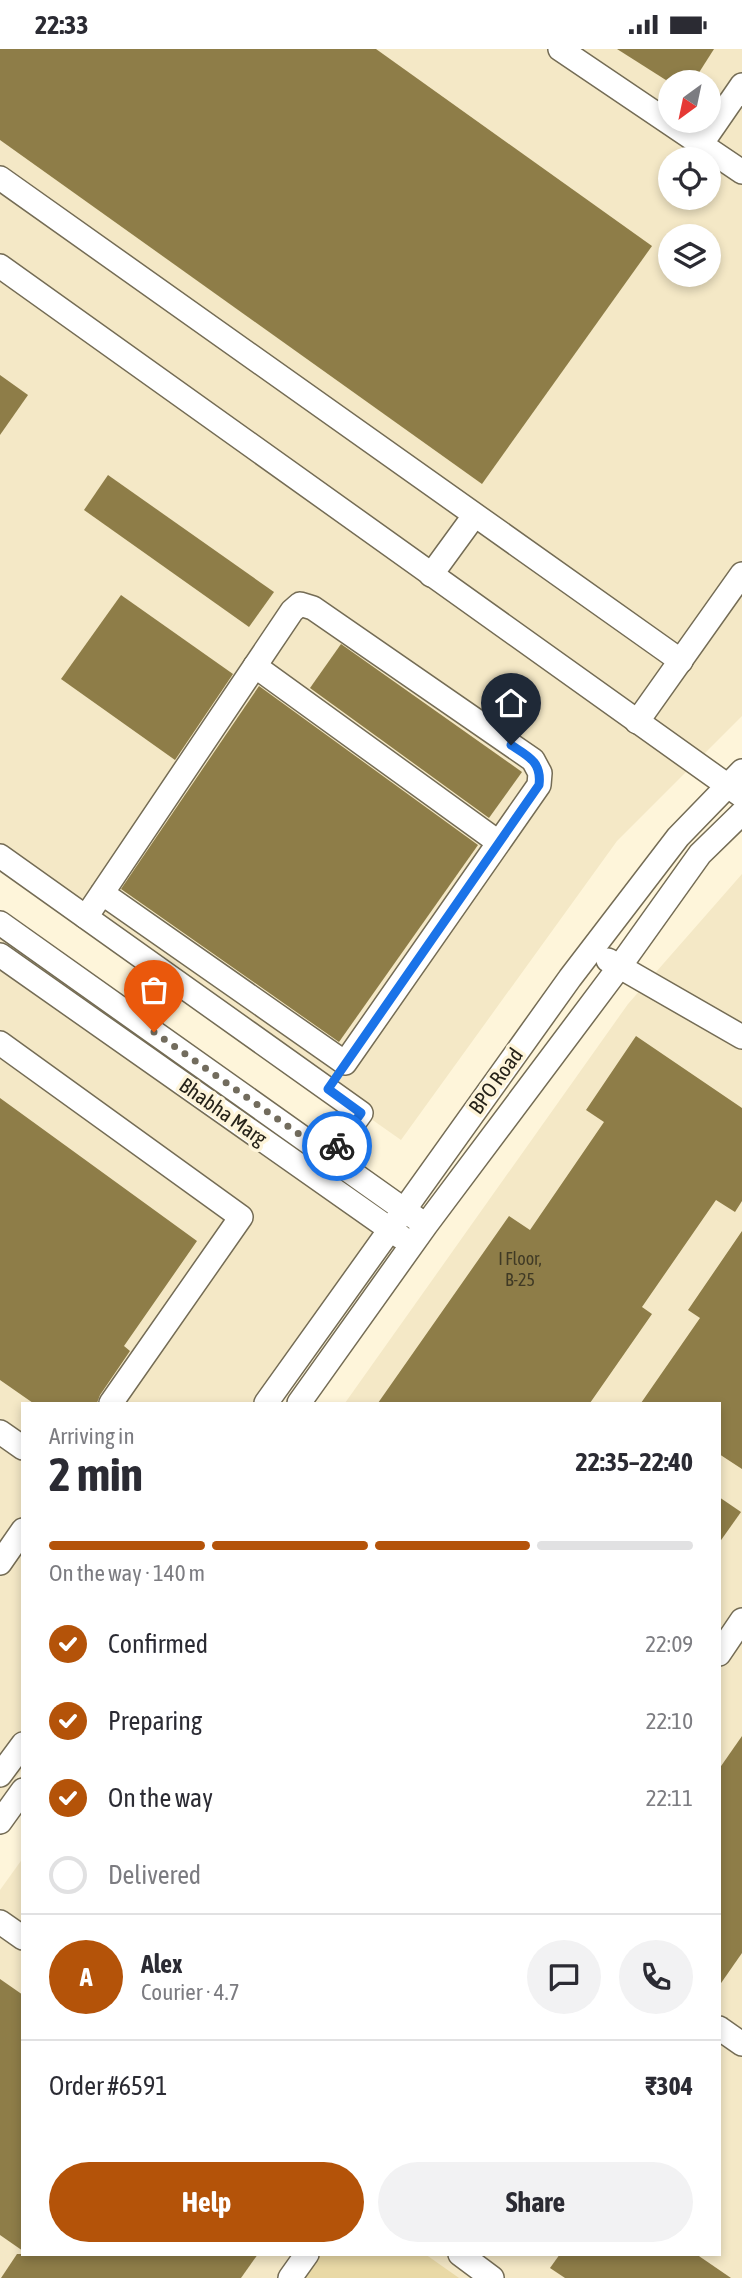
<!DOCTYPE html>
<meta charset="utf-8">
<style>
:root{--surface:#fff;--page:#f2f2f3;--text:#2b2b33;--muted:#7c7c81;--line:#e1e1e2;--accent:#b45309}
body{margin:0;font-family:"Asap Condensed",sans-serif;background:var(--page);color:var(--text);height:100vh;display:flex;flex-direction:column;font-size:26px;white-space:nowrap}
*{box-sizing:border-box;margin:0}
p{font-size:23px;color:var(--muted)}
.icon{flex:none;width:38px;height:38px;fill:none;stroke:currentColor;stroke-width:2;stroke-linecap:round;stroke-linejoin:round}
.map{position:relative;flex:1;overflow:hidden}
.panel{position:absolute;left:21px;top:1353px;width:700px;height:854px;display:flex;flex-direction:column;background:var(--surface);border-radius:0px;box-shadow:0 4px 10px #0003}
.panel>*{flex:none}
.needle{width:46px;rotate:213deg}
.buttons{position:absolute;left:658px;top:21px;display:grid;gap:14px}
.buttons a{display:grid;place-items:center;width:63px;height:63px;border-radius:50%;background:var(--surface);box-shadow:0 4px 10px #0003;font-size:35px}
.pin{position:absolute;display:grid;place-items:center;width:60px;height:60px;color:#fff;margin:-72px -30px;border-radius:50% 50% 50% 0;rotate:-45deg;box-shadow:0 0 7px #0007}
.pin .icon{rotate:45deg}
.courier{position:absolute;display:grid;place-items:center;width:70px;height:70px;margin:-35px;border:5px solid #1a73e8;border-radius:50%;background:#fff;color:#222;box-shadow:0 2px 9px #0007}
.overview em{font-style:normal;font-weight:700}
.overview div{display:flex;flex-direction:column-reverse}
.overview{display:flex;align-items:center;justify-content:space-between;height:119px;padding:0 28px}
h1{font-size:46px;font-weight:700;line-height:52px}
.bar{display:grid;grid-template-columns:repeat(4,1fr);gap:10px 7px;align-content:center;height:84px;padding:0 28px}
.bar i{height:9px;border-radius:5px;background:var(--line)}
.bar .selected{background:var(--accent)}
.bar p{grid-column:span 4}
.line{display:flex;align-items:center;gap:18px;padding:0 28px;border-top:2px solid var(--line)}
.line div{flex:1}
.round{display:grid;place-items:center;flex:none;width:74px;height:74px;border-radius:37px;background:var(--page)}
ol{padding:0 28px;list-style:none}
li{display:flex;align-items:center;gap:21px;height:77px}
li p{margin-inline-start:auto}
li .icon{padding:7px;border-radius:50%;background:var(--accent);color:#fff;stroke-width:4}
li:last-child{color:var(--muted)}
li i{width:38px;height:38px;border:4px solid var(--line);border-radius:50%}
.action{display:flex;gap:14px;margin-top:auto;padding:14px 28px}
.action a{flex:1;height:80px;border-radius:42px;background:var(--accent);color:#fff;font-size:28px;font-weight:700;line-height:80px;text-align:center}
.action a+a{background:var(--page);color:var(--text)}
.status{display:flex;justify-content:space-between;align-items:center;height:49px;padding:0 35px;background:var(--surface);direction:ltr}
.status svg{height:19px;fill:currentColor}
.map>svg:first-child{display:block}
</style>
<div class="status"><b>22:33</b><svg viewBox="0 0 49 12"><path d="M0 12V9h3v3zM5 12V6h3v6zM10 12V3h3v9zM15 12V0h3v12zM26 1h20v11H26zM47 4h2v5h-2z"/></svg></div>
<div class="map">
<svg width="742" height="2229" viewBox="0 0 742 2229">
<rect width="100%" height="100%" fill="#fef5da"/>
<g fill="#f4e8c6" fill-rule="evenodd">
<path d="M0,0h742v667l-125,125 -216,299 -401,-282zM670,33h39v39h-39zM670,110h39v39h-39zM670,187h39v39h-39z"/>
<path d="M742,825v1404h-742v-388l23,-32v396h696v-851h-374l283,-399z"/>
<path d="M0,873l404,287 -132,194h-249v365l-23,33z"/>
</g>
<path fill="#e9d9a6" d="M319,2205h106l34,24h-156z"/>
<g fill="#8e7d48">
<path d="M0,0h376l276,197 -170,238 -482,-344z"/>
<path d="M617,0h97l-21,33h-24z"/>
<path d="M0,326l28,20 -28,40z"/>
<path d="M108,426l166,117 -25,35 -165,-117z"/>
<path d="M121,546l112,79 -58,86 -114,-81z"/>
<path d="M341,595l181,128 -33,46 -179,-130z"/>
<path d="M259,637l219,159 -139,197 -218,-153z"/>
<path d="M636,987l106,72v93l-7,11 -19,-12 -74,107 10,7 -62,89h-212l131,-187 21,14 74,-108 -18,-12z"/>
<path d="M0,1049l197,143 -73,105 6,5 -30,44 -3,8h-64l-33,-23z"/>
<path d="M742,1182v238l-23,-15v-51h-78l59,-85 -12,-8z"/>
<path d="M719,1448l22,15 -22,31z"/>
<path d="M742,1687v217l-23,33v-217z"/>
<path d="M0,1930l23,16v256l-23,-16z"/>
<path d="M17,2205h241l-17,24h-240z"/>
<path d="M560,2205h136l35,24h-166l-15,-10z"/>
</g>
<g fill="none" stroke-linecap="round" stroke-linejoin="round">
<defs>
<g id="minor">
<path d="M560,0l182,123"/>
<path d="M702,94l40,-58"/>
<path d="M0,129l681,483"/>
<path d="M0,217l742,530"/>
<path d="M431,526l43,-59"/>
<path d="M255,617l243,176"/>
<path d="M637,673l105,-148"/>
<path d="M0,807l361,257 -31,43"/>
<path d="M86,868l206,-306 8,-7 13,4 220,152 7,13 -1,12 -194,278 -243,-170"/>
<path d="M0,874l417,296"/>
<path d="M0,906l401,282"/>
<path d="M608,911l134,77"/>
<path d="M0,994l241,174 -130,186"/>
<path d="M266,1354l304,-425 108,-141 64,-66"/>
<path d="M299,1354l127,-178 194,-259 80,-112 42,-41"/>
<path d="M0,1383l23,16"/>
<path d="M0,1514l23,-33"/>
<path d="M719,1605l23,-34"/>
<path d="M0,1726l23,-31"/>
<path d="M0,1773l23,-32"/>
<path d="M0,1873l23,16"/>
<path d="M719,1979l23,16"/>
<path d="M460,2205l32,24"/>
<path d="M290,2229l17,-24"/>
</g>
</defs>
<use href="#minor" stroke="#746c55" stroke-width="26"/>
<use href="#minor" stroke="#fff" stroke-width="23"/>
</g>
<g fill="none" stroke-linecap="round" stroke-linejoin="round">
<path stroke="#726c5d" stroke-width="7" stroke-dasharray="0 12.6" d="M154,983l176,124 7,-10"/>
<path stroke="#1a73e8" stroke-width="9" d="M337,1097l24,-33 -33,-24 211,-304c3,-23 -11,-29 -28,-40"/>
</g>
<g text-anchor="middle" stroke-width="7" stroke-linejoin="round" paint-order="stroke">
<g font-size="18" fill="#403a25">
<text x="520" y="1216">I Floor,<tspan x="520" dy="21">B-25</tspan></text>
</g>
<g font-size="21" fill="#262319" stroke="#fef5da">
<text transform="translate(496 1032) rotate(-54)" y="7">BPO Road</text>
<text transform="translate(223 1063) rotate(35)" y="7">Bhabha Marg</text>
</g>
</g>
</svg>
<div class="buttons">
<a><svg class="needle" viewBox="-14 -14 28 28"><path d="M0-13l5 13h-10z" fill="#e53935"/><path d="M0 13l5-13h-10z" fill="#7c7c81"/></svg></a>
<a><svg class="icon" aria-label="locate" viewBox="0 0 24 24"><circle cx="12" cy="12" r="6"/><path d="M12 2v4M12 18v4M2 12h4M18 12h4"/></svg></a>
<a><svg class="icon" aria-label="layers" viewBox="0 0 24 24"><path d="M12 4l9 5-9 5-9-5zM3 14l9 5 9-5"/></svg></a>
</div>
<div class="pin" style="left:154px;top:983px;background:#ea580c"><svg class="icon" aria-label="bag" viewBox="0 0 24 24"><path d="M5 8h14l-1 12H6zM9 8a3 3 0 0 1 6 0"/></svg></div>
<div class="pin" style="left:511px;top:696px;background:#1f2937"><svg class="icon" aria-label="home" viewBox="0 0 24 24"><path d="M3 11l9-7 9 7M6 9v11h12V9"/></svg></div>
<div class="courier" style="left:337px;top:1097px"><svg class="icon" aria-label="bike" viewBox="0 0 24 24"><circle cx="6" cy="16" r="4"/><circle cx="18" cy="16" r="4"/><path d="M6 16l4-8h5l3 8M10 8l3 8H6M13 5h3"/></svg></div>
<section class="panel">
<div class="overview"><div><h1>2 min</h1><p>Arriving in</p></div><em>22:35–22:40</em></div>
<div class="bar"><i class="selected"></i><i class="selected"></i><i class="selected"></i><i></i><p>On the way · 140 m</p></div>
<ol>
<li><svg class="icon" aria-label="check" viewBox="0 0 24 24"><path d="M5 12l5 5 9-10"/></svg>Confirmed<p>22:09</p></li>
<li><svg class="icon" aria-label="check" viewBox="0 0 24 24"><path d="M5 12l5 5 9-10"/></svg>Preparing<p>22:10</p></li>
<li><svg class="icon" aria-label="check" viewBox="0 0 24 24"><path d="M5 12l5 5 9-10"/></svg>On the way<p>22:11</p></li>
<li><i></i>Delivered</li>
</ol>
<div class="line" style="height:126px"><b class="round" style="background:var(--accent);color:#fff">A</b><div><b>Alex</b><p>Courier · 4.7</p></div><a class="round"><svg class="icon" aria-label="chat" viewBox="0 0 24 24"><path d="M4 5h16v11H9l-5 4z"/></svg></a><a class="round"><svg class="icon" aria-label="phone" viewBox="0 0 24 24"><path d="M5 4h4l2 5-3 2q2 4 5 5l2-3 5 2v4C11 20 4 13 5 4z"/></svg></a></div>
<div class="line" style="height:91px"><div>Order #6591</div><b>₹304</b></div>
<div class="action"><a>Help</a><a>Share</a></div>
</section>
</div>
